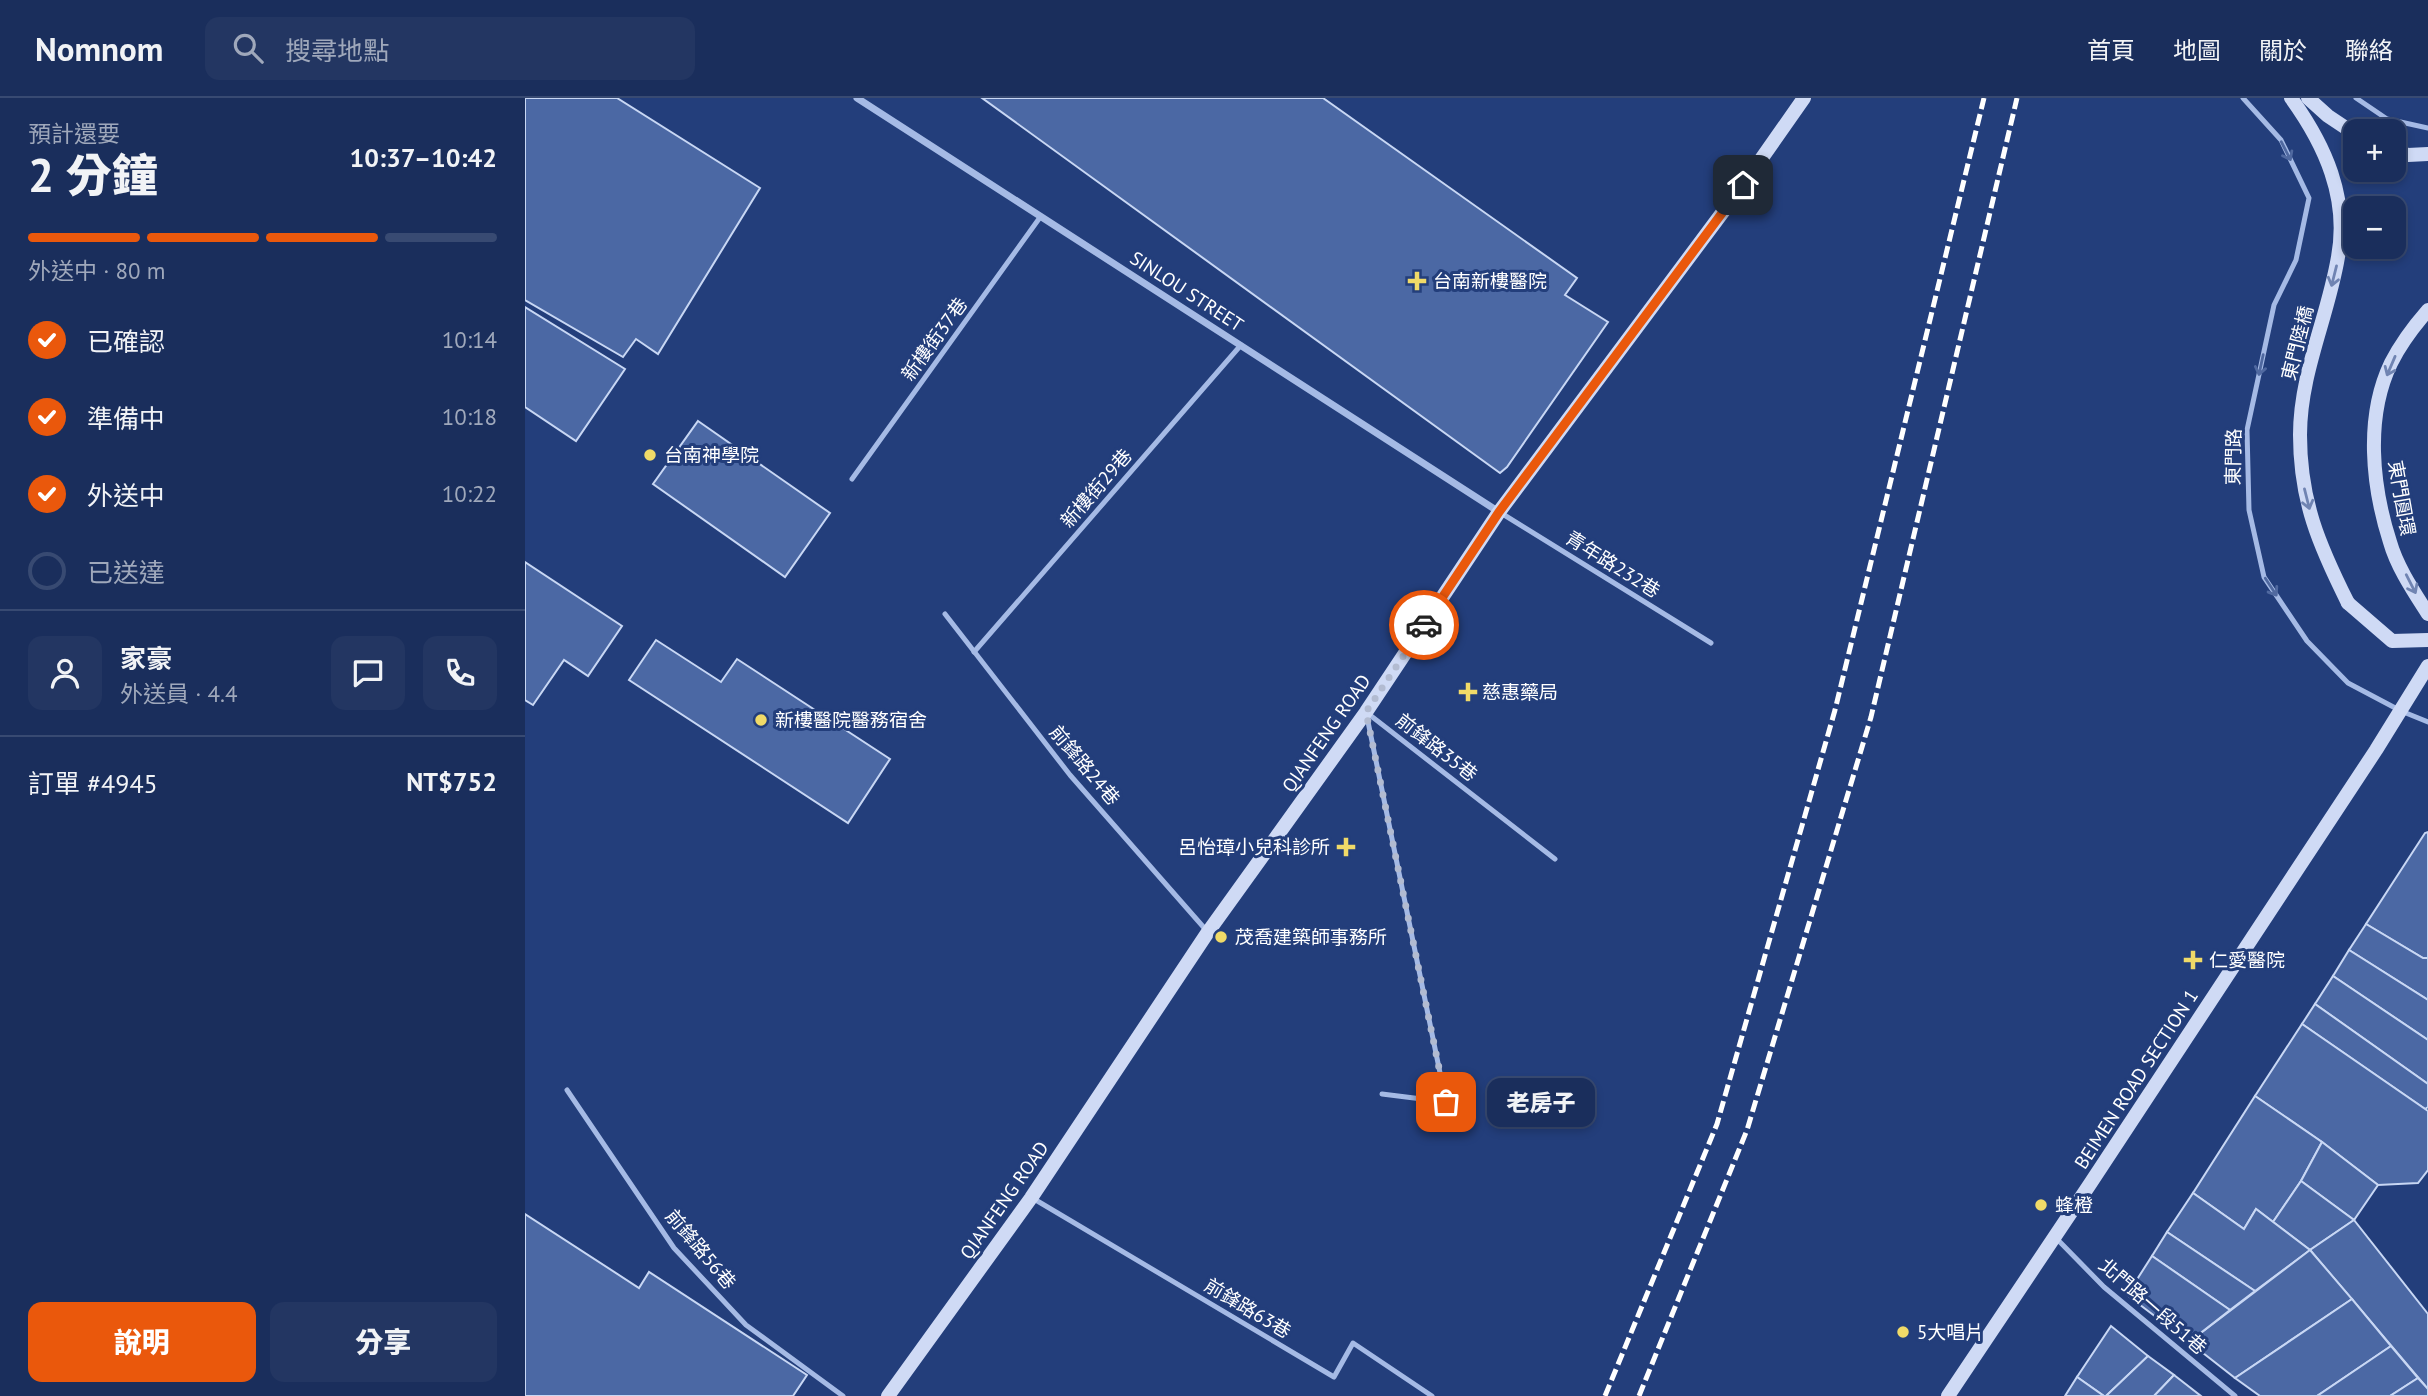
<!DOCTYPE html>
<html lang="zh-TW">
<meta charset="utf-8">
<style>
:root{--surface:#1a2e5c;--page:#233662;--text:#f1f3f6;--muted:#9fa8bb;--line:#384a72;--accent:#ea580c}
body{margin:0;font-family:"PT Sans","Noto Sans TC",sans-serif;background:var(--page);color:var(--text);height:100vh;display:flex;flex-direction:column;font-size:26px;white-space:nowrap}
*{box-sizing:border-box;margin:0}
p{font-size:23px;color:var(--muted)}
.icon{flex:none;width:38px;height:38px;fill:none;stroke:currentColor;stroke-width:2;stroke-linecap:round;stroke-linejoin:round}
.map{position:relative;flex:1;overflow:hidden}
.panel{display:flex;flex-direction:column;background:var(--surface);width:525px}
.panel>*{flex:none}
.controls{position:absolute;left:1818px;top:21px;display:grid;gap:14px}
.controls a{display:grid;place-items:center;width:63px;height:63px;border-radius:14px;background:var(--surface);box-shadow:0 4px 10px #0003,0 0 0 2px var(--line);font-size:35px}
.pin{position:absolute;display:grid;place-items:center;width:60px;height:60px;color:#fff;margin:-30px;border-radius:14px;box-shadow:0 4px 10px #0006}
.courier{position:absolute;display:grid;place-items:center;width:70px;height:70px;margin:-35px;border:5px solid #ea580c;border-radius:50%;background:#fff;color:#222;box-shadow:0 2px 9px #0007}
.bubble{position:absolute;height:49px;border-radius:14px;background:var(--surface);box-shadow:0 4px 10px #0003,0 0 0 2px var(--line);font-size:23px;font-weight:800;line-height:49px;text-align:center}
.summary em{font-style:normal;font-weight:800}
.summary div{display:flex;flex-direction:column-reverse}
.summary{display:flex;align-items:center;justify-content:space-between;height:119px;padding:0 28px}
h1{font-size:46px;font-weight:800;line-height:52px}
.bar{display:grid;grid-template-columns:repeat(4,1fr);gap:10px 7px;align-content:center;height:84px;padding:0 28px}
.bar i{height:9px;border-radius:5px;background:var(--line)}
.bar .current{background:var(--accent)}
.bar p{grid-column:span 4}
.line{display:flex;align-items:center;gap:18px;padding:0 28px;border-top:2px solid var(--line)}
.line div{flex:1}
.round{display:grid;place-items:center;flex:none;width:74px;height:74px;border-radius:14px;background:var(--page)}
ol{padding:0 28px;list-style:none}
li{display:flex;align-items:center;gap:21px;height:77px}
li p{margin-inline-start:auto}
li .icon{padding:7px;border-radius:50%;background:var(--accent);color:#fff;stroke-width:4}
li:last-child{color:var(--muted)}
li i{width:38px;height:38px;border:4px solid var(--line);border-radius:50%}
.button{display:flex;gap:14px;margin-top:auto;padding:14px 28px}
.button a{flex:1;height:80px;border-radius:14px;background:var(--accent);color:#fff;font-size:28px;font-weight:800;line-height:80px;text-align:center}
.button a+a{background:var(--page);color:var(--text)}
header{display:flex;align-items:center;gap:42px;box-sizing:border-box;height:98px;padding:0 35px;background:var(--surface);border-bottom:2px solid var(--line)}
header strong{font-size:33px}
nav{display:flex;gap:38px;margin-inline-start:auto;font-size:24px}
.search{width:490px;height:63px;background:var(--page);display:flex;align-items:center;gap:18px;box-sizing:border-box;padding:0 24px;border-radius:14px;color:var(--muted);font-size:26px}
main{display:flex;flex:1;min-height:0}
.map>svg:first-child{display:block}
</style>
<header>
<strong>Nomnom</strong>
<div class="search"><svg class="icon" aria-label="search" viewBox="0 0 24 24"><circle cx="10" cy="10" r="6"/><path d="M15 15l6 6"/></svg>搜尋地點</div>
<nav><a>首頁</a><a>地圖</a><a>關於</a><a>聯絡</a></nav>
</header>
<main>
<section class="panel">
<div class="summary"><div><h1>2 分鐘</h1><p>預計還要</p></div><em>10:37–10:42</em></div>
<div class="bar"><i class="current"></i><i class="current"></i><i class="current"></i><i></i><p>外送中 · 80 m</p></div>
<ol>
<li><svg class="icon" aria-label="check" viewBox="0 0 24 24"><path d="M5 12l5 5 9-10"/></svg>已確認<p>10:14</p></li>
<li><svg class="icon" aria-label="check" viewBox="0 0 24 24"><path d="M5 12l5 5 9-10"/></svg>準備中<p>10:18</p></li>
<li><svg class="icon" aria-label="check" viewBox="0 0 24 24"><path d="M5 12l5 5 9-10"/></svg>外送中<p>10:22</p></li>
<li><i></i>已送達</li>
</ol>
<div class="line" style="height:126px"><a class="round"><svg class="icon" aria-label="person" viewBox="0 0 24 24"><circle cx="12" cy="8" r="4"/><path d="M4 21q1-7 8-7t8 7"/></svg></a><div><b>家豪</b><p>外送員 · 4.4</p></div><a class="round"><svg class="icon" aria-label="chat" viewBox="0 0 24 24"><path d="M4 5h16v11H9l-5 4z"/></svg></a><a class="round"><svg class="icon" aria-label="phone" viewBox="0 0 24 24"><path d="M5 4h4l2 5-3 2q2 4 5 5l2-3 5 2v4C11 20 4 13 5 4z"/></svg></a></div>
<div class="line" style="height:91px"><div>訂單 #4945</div><b>NT$752</b></div>
<div class="button"><a>說明</a><a>分享</a></div>
</section>
<div class="map">
<svg width="1903" height="1298" viewBox="0 0 1903 1298">
<rect width="100%" height="100%" fill="#233e7b"/>
<g fill="#4b68a4" stroke="#c8d7f4" stroke-width="2">
<path d="M0,0h92l143,90 -102,166 -22,-15 -13,18 -98,-57z"/>
<path d="M457,0h341l254,180 -12,17 43,27 -101,145 -7,6z"/>
<path d="M0,209l100,62 -49,72 -51,-34z"/>
<path d="M173,323l132,92 -45,64 -132,-93z"/>
<path d="M0,464l97,64 -34,50 -24,-16 -31,45 -8,-5z"/>
<path d="M131,542l65,42 16,-23 153,100 -42,64 -219,-143z"/>
<path d="M1903,734v126h-5l-57,-34 59,-91z"/>
<path d="M1841,826l57,34h5v42l-79,-50z"/>
<path d="M1824,852l79,50v40l-95,-64z"/>
<path d="M1808,878l95,64v44l-113,-80z"/>
<path d="M1790,906l113,80v23l-3,2 -123,-85z"/>
<path d="M1777,926l126,87v59l-10,13 -40,2 -56,-43 -67,-46z"/>
<path d="M1730,998l67,46 -21,39 -28,41 -17,-13 -12,20 -51,-36z"/>
<path d="M1797,1044l56,43 -24,35 -53,-39z"/>
<path d="M1776,1083l53,39 -44,30 -37,-28z"/>
<path d="M1668,1095l51,36 12,-20 54,41 -55,41 -88,-59z"/>
<path d="M0,1116l114,74 10,-16 158,103 -14,21h-268z"/>
<path d="M1829,1122l74,94v75l-118,-139z"/>
<path d="M1642,1134l88,59 -25,19 -78,-54z"/>
<path d="M1785,1152l42,49 -117,79 -46,-36z"/>
<path d="M1627,1158l78,54 -41,32 -62,-47z"/>
<path d="M1827,1201l39,47 -74,50h-57l-25,-18z"/>
<path d="M1586,1228l37,30 -42,40h-2l-27,-19z"/>
<path d="M1866,1248l27,32 -28,18h-73z"/>
<path d="M1623,1258l26,19 -20,21h-48z"/>
<path d="M1649,1277l27,21h-47z"/>
<path d="M1552,1279l27,19h-39z"/>
<path d="M1893,1280l10,11v7h-38z"/>
</g>
<g fill="none" stroke-linecap="round" stroke-linejoin="round">
<g stroke="#a5bae5" stroke-width="5">
<path d="M1718,0l38,42 28,58 -13,62 -22,45 -27,125 2,80 15,67 43,64 41,42 53,28 27,11"/>
<path d="M1831,0l31,21 41,9"/>
<path d="M327,381l189,-263"/>
<path d="M976,415l210,130"/>
<path d="M420,516l125,161 136,155"/>
<path d="M449,554l267,-307"/>
<path d="M42,992l107,158 72,77 97,71"/>
<path d="M857,996l64,8 -80,-390 189,147"/>
<path d="M509,1101l300,178 19,-34 79,53"/>
<path d="M1531,1140l48,49 131,109"/>
</g>
<path stroke="#a5bae5" stroke-width="7" d="M332,0l642,414"/>
<g stroke="#cfdaf5" stroke-width="14">
<path d="M1783,0l20,18 27,18"/>
<path d="M1869,52l14,5 20,-1"/>
<path d="M1903,212c-14,16 -27,33 -37,53 -26,54 -19,123 -1,179 7,25 24,50 38,72"/>
<path d="M1823,505l44,38 36,-1"/>
<path d="M363,1298l143,-198 177,-266 158,-220 133,-200 244,-327 61,-87"/>
<path d="M1423,1298l142,-212 286,-434 52,-84"/>
</g>
<g stroke="#fff" stroke-width="5" stroke-dasharray="12 5" stroke-linecap="butt">
<path d="M1080,1298l112,-272 118,-414 149,-612"/>
<path d="M1114,1298l108,-266 124,-413 146,-619"/>
</g>
<path stroke="#cfdaf5" stroke-width="14" d="M1766,0c34,47 58,100 47,159 -10,60 -38,116 -38,178 0,66 19,110 48,168"/>
</g>
<defs><path id="oneway-shaft" d="M-6 0H5M1.5-3L5.5 0L1.5 3" fill="none" stroke-width="1.6" stroke-linecap="round" stroke-linejoin="round" transform="scale(1.75)"/></defs>
<g stroke="#5069a0">
<use href="#oneway-shaft" transform="translate(1761 53) rotate(63)"/>
<use href="#oneway-shaft" transform="translate(1736 267) rotate(102)"/>
<use href="#oneway-shaft" transform="translate(1746 489) rotate(57)"/>
</g>
<g stroke="#7084b2">
<use href="#oneway-shaft" transform="translate(1809 178) rotate(104)"/>
<use href="#oneway-shaft" transform="translate(1866 268) rotate(113)"/>
<use href="#oneway-shaft" transform="translate(1782 401) rotate(76)"/>
<use href="#oneway-shaft" transform="translate(1886 486) rotate(63)"/>
</g>
<g fill="none" stroke-linecap="round" stroke-linejoin="round">
<path stroke="#b2bbd1" stroke-width="7" stroke-dasharray="0 12.6" d="M899,527l-58,87 80,390"/>
<path stroke="#ea580c" stroke-width="9" d="M899,527l75,-113 244,-327"/>
</g>
<g fill="#f0da68" stroke="#233e7b" stroke-width="2.5">
<path d="M888.5 172.5h7v7h7v7h-7v7h-7v-7h-7v-7h7z"/>
<circle cx="125" cy="357" r="7"/>
<path d="M939.5 583.5h7v7h7v7h-7v7h-7v-7h-7v-7h7z"/>
<circle cx="236" cy="622" r="7"/>
<path d="M817.5 738.5h7v7h7v7h-7v7h-7v-7h-7v-7h7z"/>
<circle cx="696" cy="839" r="7"/>
<path d="M1664.5 851.5h7v7h7v7h-7v7h-7v-7h-7v-7h7z"/>
<circle cx="1516" cy="1107" r="7"/>
<circle cx="1378" cy="1234" r="7"/>
</g>
<g text-anchor="middle" stroke-width="6" stroke-linejoin="round" paint-order="stroke">
<g font-size="19" fill="#fff" stroke="#233e7b" text-anchor="start">
<text x="908" y="190">台南新樓醫院</text>
<text x="139" y="364">台南神學院</text>
<text x="957" y="601">慈惠藥局</text>
<text x="250" y="629">新樓醫院醫務宿舍</text>
<text x="805" y="756" text-anchor="end">呂怡璋小兒科診所</text>
<text x="710" y="846">茂喬建築師事務所</text>
<text x="1684" y="869">仁愛醫院</text>
<text x="1530" y="1114">蜂橙</text>
<text x="1392" y="1241">5大唱片</text>
</g>
<g font-size="19" fill="#fff" stroke="#233e7b">
<text transform="translate(662 193) rotate(33)" y="7">SINLOU STREET</text>
<text transform="translate(409 241) rotate(-54)" y="7">新樓街37巷</text>
<text transform="translate(1772 245) rotate(-76)" y="7">東門陸橋</text>
<text transform="translate(1708 359) rotate(-89)" y="7">東門路</text>
<text transform="translate(571 390) rotate(-49)" y="7">新樓街29巷</text>
<text transform="translate(1877 400) rotate(80)" y="7">東門圓環</text>
<text transform="translate(1088 466) rotate(32)" y="7">青年路232巷</text>
<text transform="translate(801 635) rotate(-55)" y="7">QIANFENG ROAD</text>
<text transform="translate(912 649) rotate(38)" y="7">前鋒路35巷</text>
<text transform="translate(560 667) rotate(50)" y="7">前鋒路24巷</text>
<text transform="translate(1611 981) rotate(-57)" y="7">BEIMEN ROAD SECTION 1</text>
<text transform="translate(479 1102) rotate(-55)" y="7">QIANFENG ROAD</text>
<text transform="translate(176 1151) rotate(50)" y="7">前鋒路56巷</text>
<text transform="translate(1628 1208) rotate(41)" y="7">北門路一段51巷</text>
<text transform="translate(723 1210) rotate(31)" y="7">前鋒路63巷</text>
</g>
</g>
</svg>
<div class="controls">
<a>+</a>
<a>−</a>
</div>
<div class="pin" style="left:921px;top:1004px;background:#ea580c"><svg class="icon" aria-label="bag" viewBox="0 0 24 24"><path d="M5 8h14l-1 12H6zM9 8a3 3 0 0 1 6 0"/></svg></div>
<div class="pin" style="left:1218px;top:87px;background:#1f2937"><svg class="icon" aria-label="home" viewBox="0 0 24 24"><path d="M3 11l9-7 9 7M6 9v11h12V9"/></svg></div>
<div class="courier" style="left:899px;top:527px"><svg class="icon" aria-label="car" viewBox="0 0 24 24"><path d="M5 17H2v-5l4-1 3-4h7l3 4 3 1v5h-3M9 17h6M6 11h13"/><circle cx="7" cy="17" r="2"/><circle cx="17" cy="17" r="2"/></svg></div>
<div class="bubble" style="left:962px;top:980px;width:108px">老房子</div>
</div>
</main>
